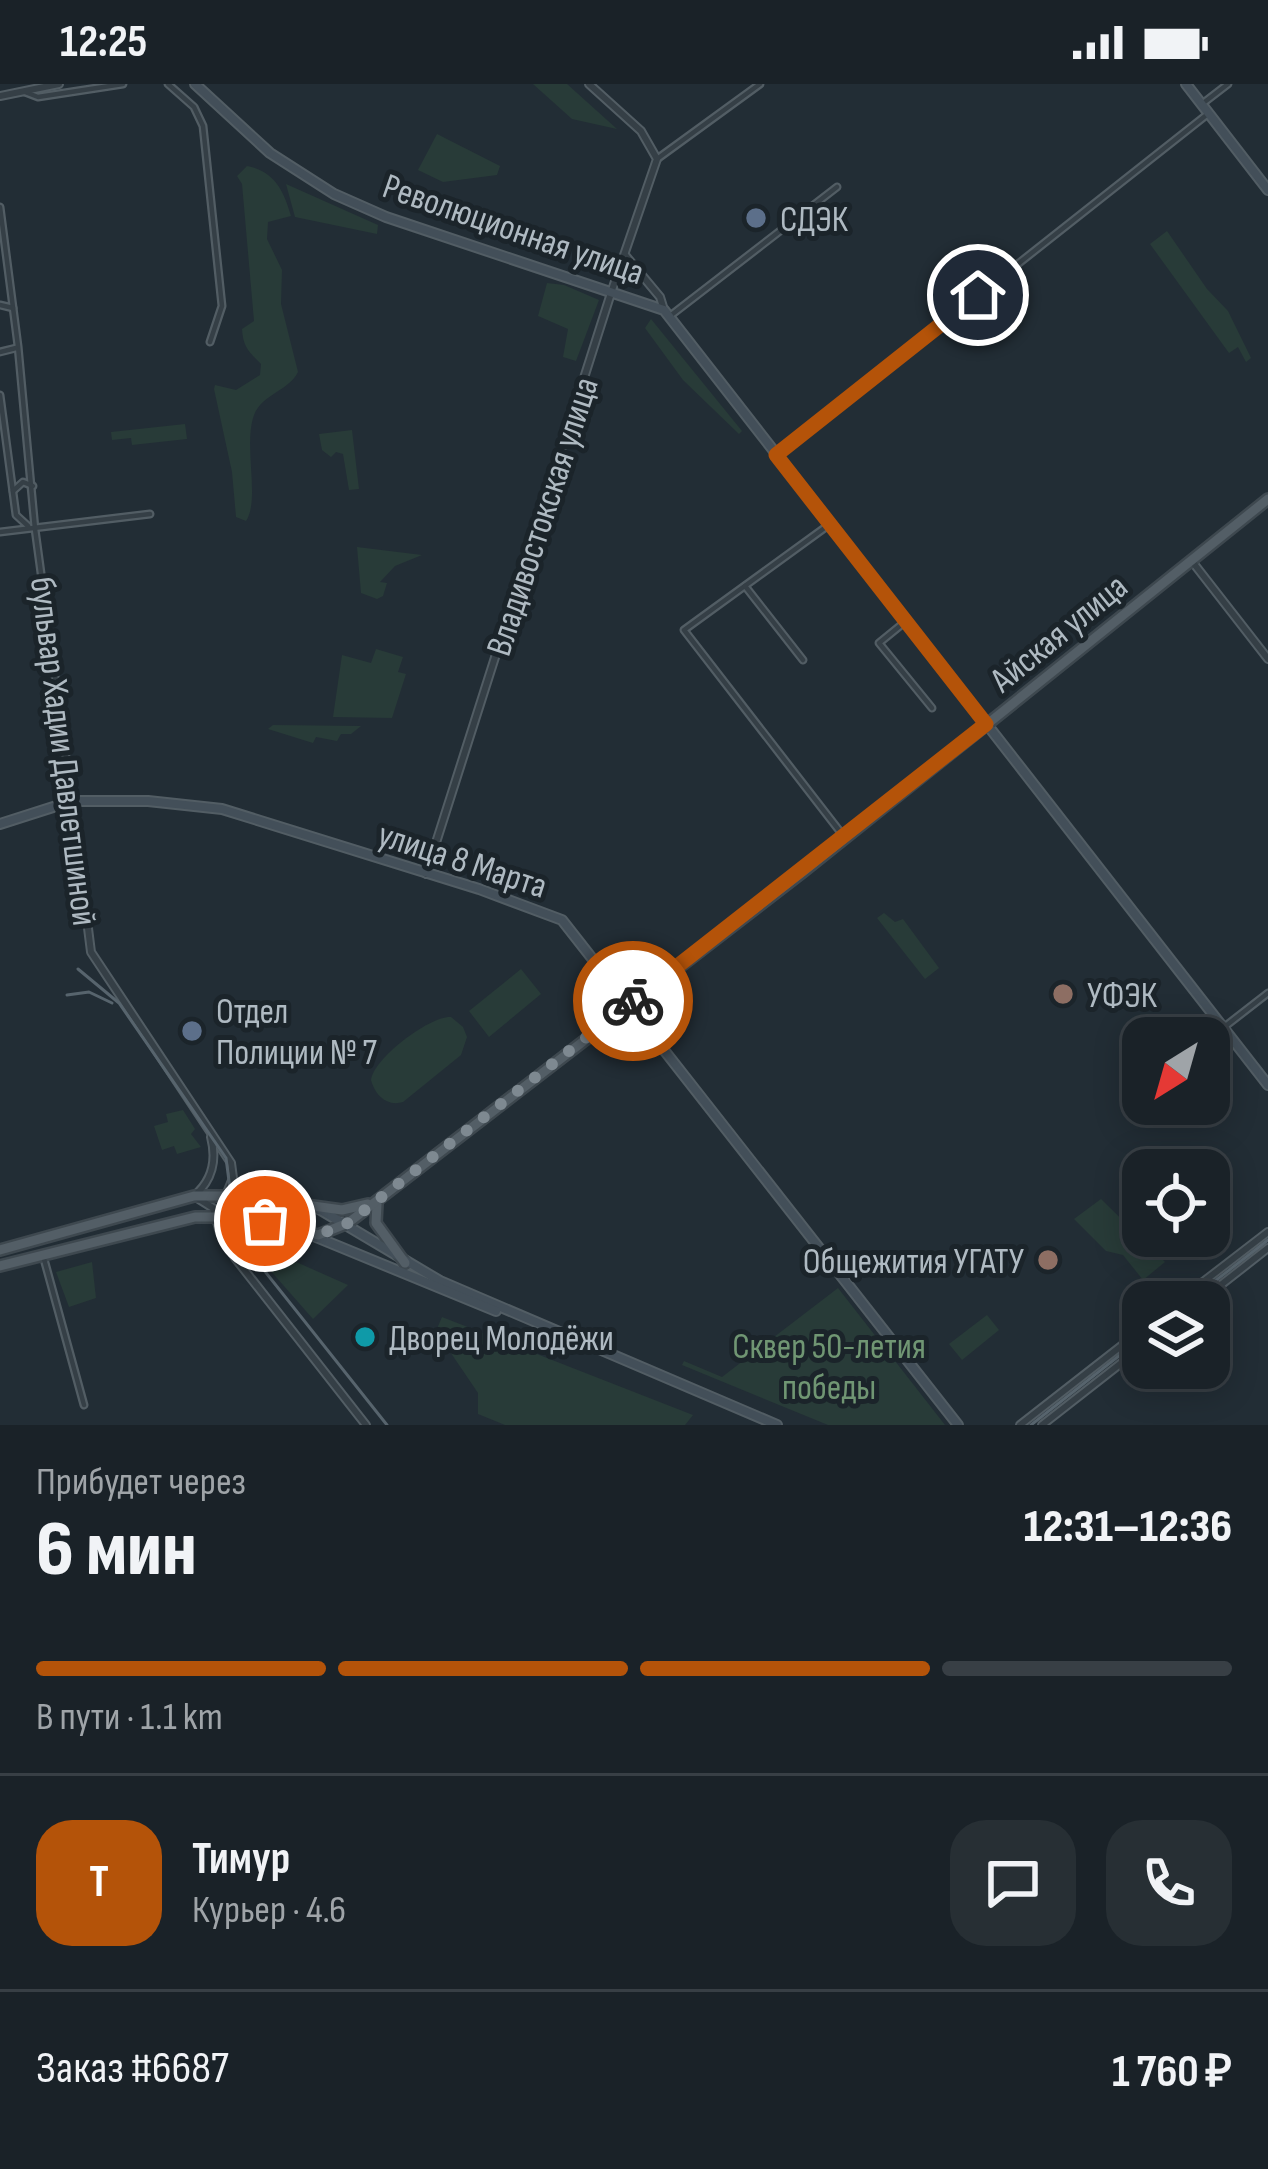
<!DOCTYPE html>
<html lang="ru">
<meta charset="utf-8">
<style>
:root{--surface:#1a2228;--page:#272f34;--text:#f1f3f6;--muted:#9fa4a8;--line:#383f45;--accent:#b45309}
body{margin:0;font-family:"Sofia Sans Condensed",sans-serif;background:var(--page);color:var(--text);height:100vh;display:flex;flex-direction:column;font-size:45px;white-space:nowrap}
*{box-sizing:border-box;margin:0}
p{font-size:39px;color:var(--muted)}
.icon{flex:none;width:66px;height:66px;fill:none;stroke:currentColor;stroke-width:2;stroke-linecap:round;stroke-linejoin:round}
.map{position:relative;height:1341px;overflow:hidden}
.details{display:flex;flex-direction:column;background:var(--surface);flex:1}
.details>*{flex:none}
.needle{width:78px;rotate:217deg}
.controls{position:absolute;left:1122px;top:933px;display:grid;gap:24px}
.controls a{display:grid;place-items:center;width:108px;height:108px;border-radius:24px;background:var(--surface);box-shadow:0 6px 30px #0003,0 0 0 3px var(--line);font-size:60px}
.pin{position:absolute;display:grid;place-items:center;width:102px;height:102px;color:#fff;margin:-51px;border:6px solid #fff;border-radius:50%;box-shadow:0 3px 12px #0007}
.courier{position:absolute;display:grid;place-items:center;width:120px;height:120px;margin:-60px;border:9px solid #b45309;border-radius:50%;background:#fff;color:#222;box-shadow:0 3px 15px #0007}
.headline em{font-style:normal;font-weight:800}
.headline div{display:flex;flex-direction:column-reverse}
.headline{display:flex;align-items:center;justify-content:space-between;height:204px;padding:0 36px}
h1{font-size:78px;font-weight:800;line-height:90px}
.bar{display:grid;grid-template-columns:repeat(4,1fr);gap:18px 12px;align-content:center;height:144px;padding:0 36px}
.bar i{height:15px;border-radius:9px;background:var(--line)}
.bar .current{background:var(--accent)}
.bar p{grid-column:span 4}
.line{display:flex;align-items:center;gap:30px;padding:0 36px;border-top:3px solid var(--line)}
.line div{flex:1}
.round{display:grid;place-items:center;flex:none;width:126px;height:126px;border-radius:36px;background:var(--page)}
.status{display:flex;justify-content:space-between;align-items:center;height:84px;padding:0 60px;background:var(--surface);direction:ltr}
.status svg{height:33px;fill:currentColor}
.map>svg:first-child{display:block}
</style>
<div class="status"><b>12:25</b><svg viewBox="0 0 49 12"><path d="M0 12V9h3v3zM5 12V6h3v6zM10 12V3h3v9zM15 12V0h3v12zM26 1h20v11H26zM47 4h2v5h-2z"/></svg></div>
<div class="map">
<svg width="1268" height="1341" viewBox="0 0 1268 1341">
<rect width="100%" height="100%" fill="#222d35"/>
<g fill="#283b38">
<path d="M533,0h34l50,45 -45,-10z"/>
<path d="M437,50l63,32 -3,9 -54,7 -25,-12z"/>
<path d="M247,82c28,5 37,26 44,50l-23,6 -1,17 15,31 -1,34 17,68c-10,20 -38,22 -45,46 -9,31 7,82 -7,103l-10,-4 -4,-45 -18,-83 1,-4 21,5 24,-15 1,-11c-12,-12 -18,-17 -19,-35l12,-8 -12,-137 -5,-8z"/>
<path d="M286,100l92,41 -1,9 -82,-17z"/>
<path d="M1167,147l40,58 21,22 23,47 -5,4 -8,-15 -9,6 -79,-109z"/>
<path d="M547,199l17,2 35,15 -23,61 -13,-4 5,-28 -30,-13z"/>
<path d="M651,235l91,112 -3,3 -56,-54 -38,-52z"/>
<path d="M185,340l2,15 -55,6 -1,-7 -19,2 -1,-8z"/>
<path d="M352,346l7,59 -10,1 -6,-36 -7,-2 -5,5 -9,-7 -3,-16z"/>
<path d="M357,463l65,8 -27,11 -15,16 7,1 -4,13 -6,3 -16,-6z"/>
<path d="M376,565l27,8 -5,15 8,2 -14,44 -59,-1 9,-62 29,8z"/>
<path d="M273,641l88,1 -10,8h-10l-4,7 -21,-4 -3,6 -45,-14z"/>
<path d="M884,829l11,9 8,-3 36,49 -14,11 -48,-61z"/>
<path d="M521,885l20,25 -52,43 -20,-26z"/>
<path d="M451,933l12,10 4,10 -6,18 -58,47c-16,5 -28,-7 -32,-22 2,-21 58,-64 80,-63z"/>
<path d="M183,1026l12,19 -4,5 10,13 -24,7 -3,-8 -12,4 -8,-24 14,-4 -2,-8z"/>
<path d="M1101,1115l64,63 -22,18 -20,-25 -17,-4 -32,-32z"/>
<path d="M276,1169l72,32 -35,34 -51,-58z"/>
<path d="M92,1178l4,36 -27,9 -13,-35z"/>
<path d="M838,1204l107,137h-117l-146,-60 2,-4 38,16z"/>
<path d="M987,1231l12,15 -37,30 -13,-16z"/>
<path d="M442,1233l251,98 -8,10h-180l-27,-11v-21l-42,-62z"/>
</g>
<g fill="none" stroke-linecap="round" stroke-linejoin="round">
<defs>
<g id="minor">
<path d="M168,0l26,23 9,19 19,180 -12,36"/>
<path d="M25,8l13,5 85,-13"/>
<path d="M1202,20l26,-20"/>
<path d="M657,75l103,-75"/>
<path d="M0,123l18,139 17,183 37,272"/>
<path d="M0,221l13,3"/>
<path d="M670,232l167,-129"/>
<path d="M0,268l16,-4"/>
<path d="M0,311l16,120 12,11"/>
<path d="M776,371l433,-342"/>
<path d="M13,407l10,-9 10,4"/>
<path d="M830,440l-146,106 161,208"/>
<path d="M0,448l150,-18"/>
<path d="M745,502l58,74"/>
<path d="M906,537l-27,22 53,65"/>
<path d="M1223,944l45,-35"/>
<path d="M44,1175l40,146"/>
</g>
<g id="tertiary">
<path d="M0,12l59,-12"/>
<path d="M625,171l35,42 4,13"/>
<path d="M1191,476l77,99"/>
<path d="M72,717l19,151 140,211 2,15 -15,37"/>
<path d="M426,790l186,-584 45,-131 -16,-28 -52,-47"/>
<path d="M211,1053c6,23 1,44 -17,59l19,12 7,25 15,25 131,167"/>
<path d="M1177,1218l91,-70"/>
<path d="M1199,1218l69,-54"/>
<path d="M1020,1341l123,-96"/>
<path d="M1042,1341l101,-79"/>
</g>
<g id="secondary">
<path d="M195,0l75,69 64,41 52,23 278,93 604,775"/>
<path d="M1186,0l82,106"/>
<path d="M0,740l72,-23h76l74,8 257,80 83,31 396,505"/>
<path d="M319,1125l121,72 337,144"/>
<path d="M316,1153l180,74"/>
</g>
<g id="primary">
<path d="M377,1120l-1,19 29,40"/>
<path d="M0,1166l194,-54h47l101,14 26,-6"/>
<path d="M0,1182l195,-49h51l72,18 30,-12 456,-352 464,-372"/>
</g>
</defs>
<use href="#minor" stroke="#525d64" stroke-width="9"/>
<use href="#tertiary" stroke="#525d64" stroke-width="10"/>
<use href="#secondary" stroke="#525d64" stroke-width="12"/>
<use href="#primary" stroke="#3e484f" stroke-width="14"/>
<use href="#minor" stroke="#353f46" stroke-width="4.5"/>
<use href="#tertiary" stroke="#353f46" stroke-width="6"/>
<use href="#secondary" stroke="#434f59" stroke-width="8"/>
<use href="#primary" stroke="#535e66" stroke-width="9"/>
<g stroke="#57646d" stroke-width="3">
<path d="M78,885l41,34 107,155 10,77 151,190"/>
<path d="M67,911l22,-3 23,11"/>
<path d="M1188,1218l80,-62"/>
<path d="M1031,1341l112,-88"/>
</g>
</g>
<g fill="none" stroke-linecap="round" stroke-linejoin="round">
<path stroke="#7e8991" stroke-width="12" stroke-dasharray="0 21.6" d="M265,1137l53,14 30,-12 285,-222"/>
<path stroke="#b45309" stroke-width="15" d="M633,917l353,-277 -210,-269 202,-160"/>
</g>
<g fill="#5c6f8a" stroke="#1b242a" stroke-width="4.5">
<circle cx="756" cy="134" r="12"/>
<circle cx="192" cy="947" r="12"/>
</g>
<g fill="#8d6e63" stroke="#1b242a" stroke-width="4.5">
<circle cx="1063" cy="910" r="12"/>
<circle cx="1048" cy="1176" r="12"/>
</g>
<circle fill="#0f9aa8" stroke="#1b242a" stroke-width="4.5" cx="365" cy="1253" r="12"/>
<g text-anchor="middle" stroke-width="10" stroke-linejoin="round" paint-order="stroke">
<g font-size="36" fill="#afbac2" stroke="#1b242a" text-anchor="start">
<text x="780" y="147">СДЭК</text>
<text x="1087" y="923">УФЭК</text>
<text x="216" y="939">Отдел<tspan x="216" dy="41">Полиции № 7</tspan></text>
<text x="1024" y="1189" text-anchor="end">Общежития УГАТУ</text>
<text x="389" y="1266">Дворец Молодёжи</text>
</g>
<g font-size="36" fill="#afbac2" stroke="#1b242a">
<text transform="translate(514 144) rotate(19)" y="13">Революционная улица</text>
<text transform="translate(541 432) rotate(-72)" y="13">Владивостокская улица</text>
<text transform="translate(1058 548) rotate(-39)" y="13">Айская улица</text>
<text transform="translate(65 667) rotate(83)" y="13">бульвар Хадии Давлетшиной</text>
<text transform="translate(463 775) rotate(18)" y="13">улица 8 Марта</text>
</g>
<g font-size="36" fill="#709673" stroke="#1b242a">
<text x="829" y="1274">Сквер 50-летия<tspan x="829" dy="41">победы</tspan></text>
</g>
</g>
</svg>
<div class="controls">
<a><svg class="needle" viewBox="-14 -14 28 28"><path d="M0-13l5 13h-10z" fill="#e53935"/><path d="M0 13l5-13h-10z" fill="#9fa4a8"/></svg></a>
<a><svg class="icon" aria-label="locate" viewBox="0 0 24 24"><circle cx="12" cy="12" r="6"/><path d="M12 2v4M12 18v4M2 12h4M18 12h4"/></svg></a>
<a><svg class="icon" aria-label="layers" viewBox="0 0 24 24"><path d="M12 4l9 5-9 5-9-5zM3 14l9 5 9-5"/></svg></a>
</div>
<div class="pin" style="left:265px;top:1137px;background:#ea580c"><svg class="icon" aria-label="bag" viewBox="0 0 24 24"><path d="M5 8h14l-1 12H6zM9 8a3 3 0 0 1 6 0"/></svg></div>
<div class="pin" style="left:978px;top:211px;background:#1f2937"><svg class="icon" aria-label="home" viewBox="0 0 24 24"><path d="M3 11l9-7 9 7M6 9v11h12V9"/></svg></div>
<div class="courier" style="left:633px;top:917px"><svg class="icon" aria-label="bike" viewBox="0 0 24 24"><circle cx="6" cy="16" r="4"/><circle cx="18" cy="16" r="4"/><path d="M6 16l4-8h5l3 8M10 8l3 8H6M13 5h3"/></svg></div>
</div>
<section class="details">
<div class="headline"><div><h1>6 мин</h1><p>Прибудет через</p></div><em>12:31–12:36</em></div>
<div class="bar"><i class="current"></i><i class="current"></i><i class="current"></i><i></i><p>В пути · 1.1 km</p></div>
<div class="line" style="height:216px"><b class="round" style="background:var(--accent);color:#fff">Т</b><div><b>Тимур</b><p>Курьер · 4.6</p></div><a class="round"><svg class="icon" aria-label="chat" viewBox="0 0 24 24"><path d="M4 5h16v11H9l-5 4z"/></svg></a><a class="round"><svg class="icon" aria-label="phone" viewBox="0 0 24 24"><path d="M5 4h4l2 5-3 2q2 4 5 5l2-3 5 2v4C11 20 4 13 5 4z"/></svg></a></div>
<div class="line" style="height:156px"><div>Заказ #6687</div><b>1 760 ₽</b></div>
</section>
